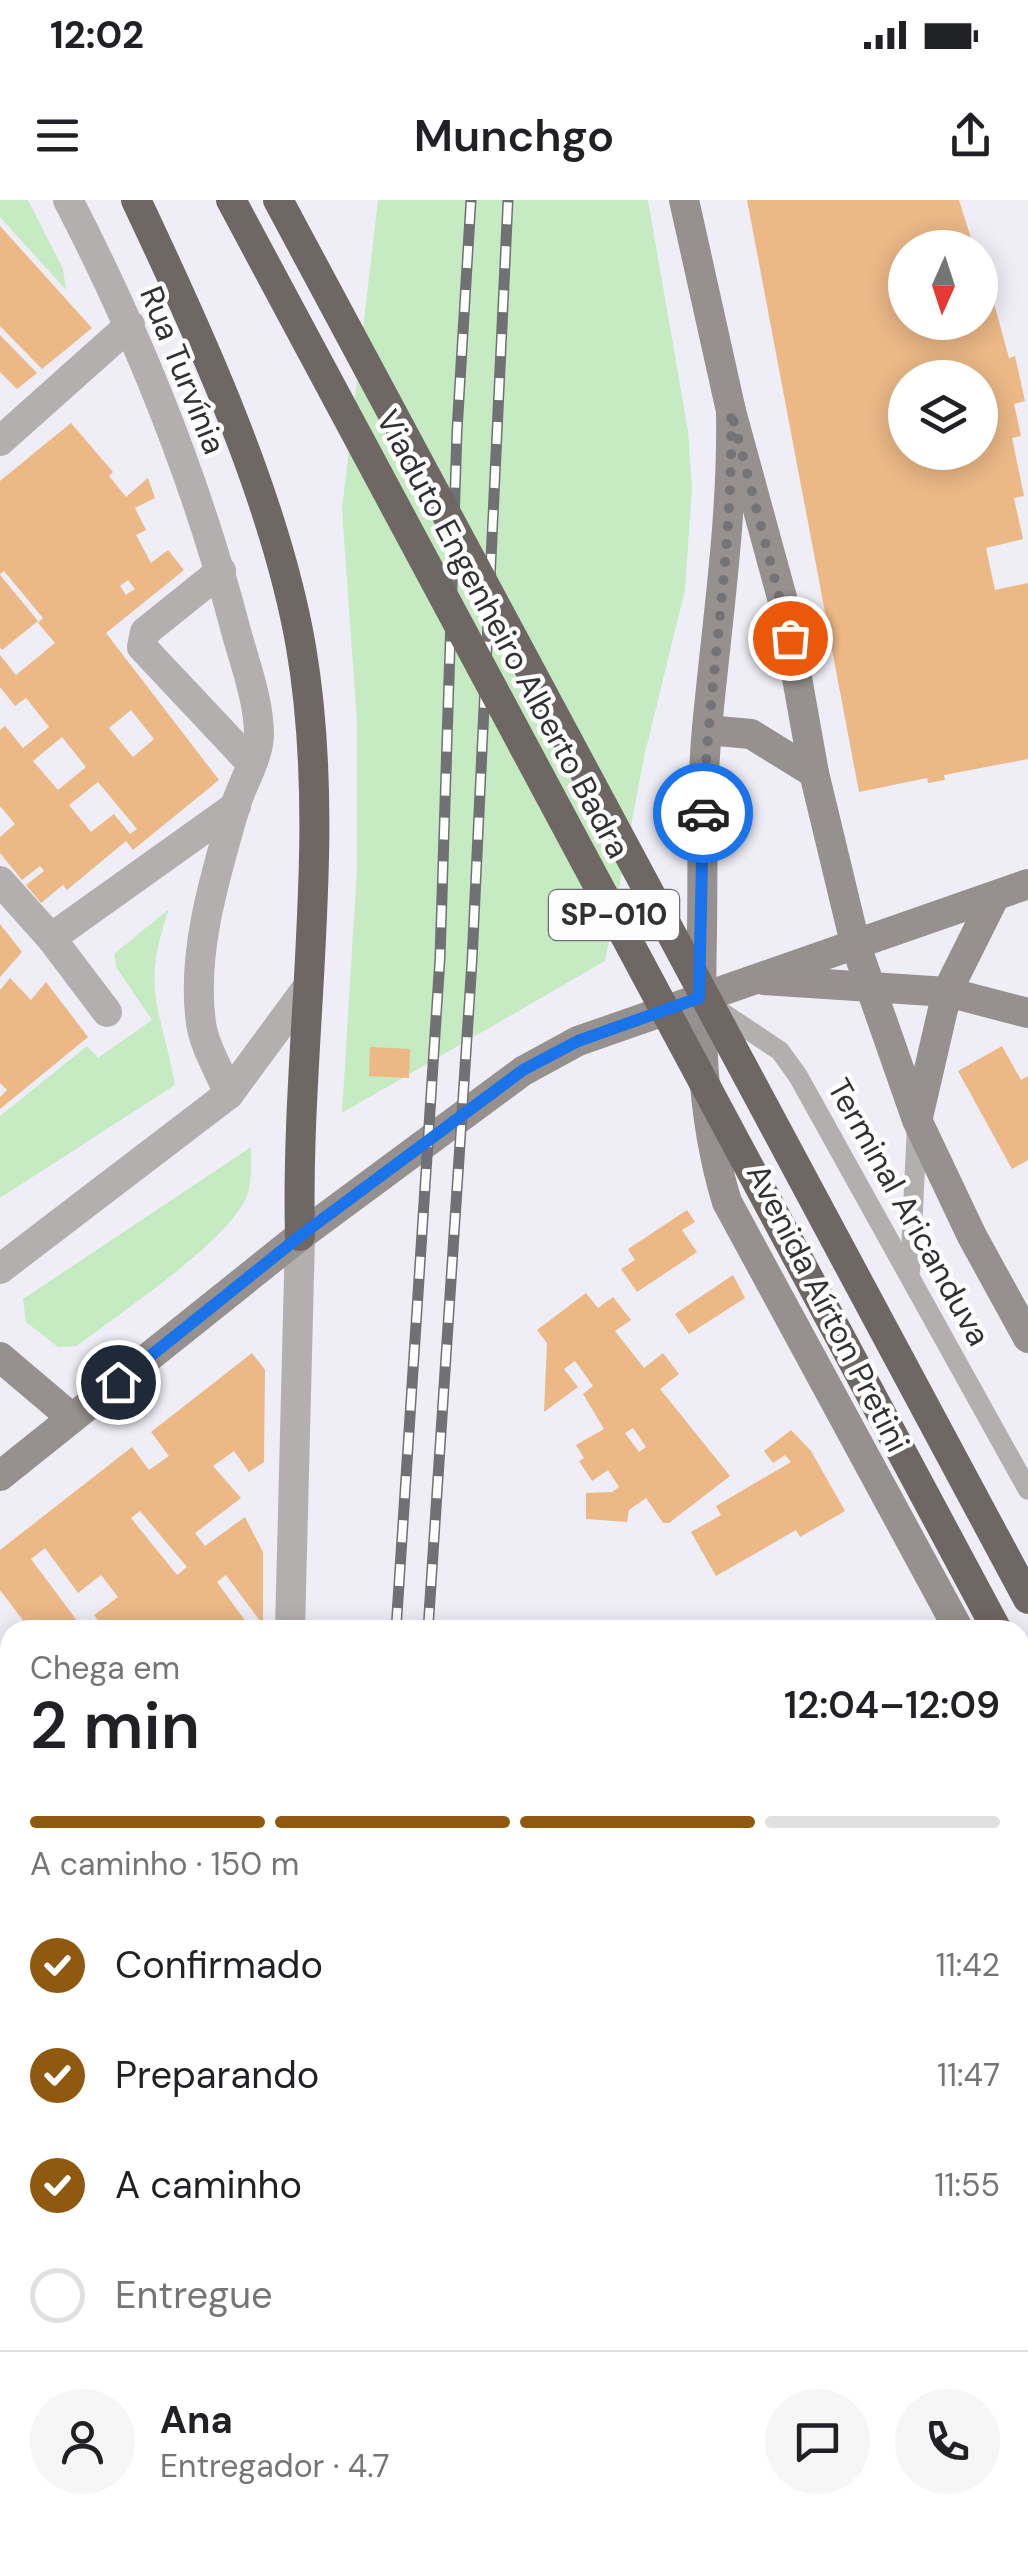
<!DOCTYPE html>
<html lang="pt">
<meta charset="utf-8">
<style>
:root{--surface:#fff;--page:#f6f6f6;--text:#202124;--muted:#757577;--line:#e0e0e0;--accent:#905910}
body{margin:0;font-family:"DM Sans",sans-serif;background:var(--page);color:var(--text);height:100vh;display:flex;flex-direction:column;font-size:38px;white-space:nowrap}
*{box-sizing:border-box;margin:0}
p{font-size:32px;color:var(--muted)}
.icon{flex:none;width:55px;height:55px;fill:none;stroke:currentColor;stroke-width:2;stroke-linecap:round;stroke-linejoin:round}
.map{position:relative;flex:1;overflow:hidden}
.details{position:absolute;left:0px;top:1420px;width:1030px;height:932px;display:flex;flex-direction:column;background:var(--surface);border-radius:30px 30px 0 0;box-shadow:0 5px 25px #0003}
.details>*{flex:none}
.needle{width:65px;rotate:183deg}
.tools{position:absolute;left:888px;top:30px;display:grid;gap:20px}
.tools a{display:grid;place-items:center;width:110px;height:110px;border-radius:50%;background:var(--surface);box-shadow:0 5px 25px #0003;font-size:50px}
.pin{position:absolute;display:grid;place-items:center;width:85px;height:85px;color:#fff;margin:-42px;border:5px solid #fff;border-radius:50%;box-shadow:0 2px 10px #0007}
.courier{position:absolute;display:grid;place-items:center;width:100px;height:100px;margin:-50px;border:8px solid #1a73e8;border-radius:50%;background:#fff;color:#222;box-shadow:0 2px 12px #0007}
.summary em{font-style:normal;font-weight:600}
.summary div{display:flex;flex-direction:column-reverse}
.summary{display:flex;align-items:center;justify-content:space-between;height:170px;padding:0 30px}
h1{font-size:65px;font-weight:600;line-height:75px}
.bar{display:grid;grid-template-columns:repeat(4,1fr);gap:15px 10px;align-content:center;height:120px;padding:0 30px}
.bar i{height:12px;border-radius:8px;background:var(--line)}
.bar .on{background:var(--accent)}
.bar p{grid-column:span 4}
.line{display:flex;align-items:center;gap:25px;padding:0 30px;border-top:2px solid var(--line)}
.line div{flex:1}
.round{display:grid;place-items:center;flex:none;width:105px;height:105px;border-radius:52px;background:var(--page)}
ol{padding:0 30px;list-style:none}
li{display:flex;align-items:center;gap:30px;height:110px}
li p{margin-inline-start:auto}
li .icon{padding:10px;border-radius:50%;background:var(--accent);color:#fff;stroke-width:4}
li:last-child{color:var(--muted)}
li i{width:55px;height:55px;border:5px solid var(--line);border-radius:50%}
.status{display:flex;justify-content:space-between;align-items:center;height:70px;padding:0 50px;background:var(--surface);direction:ltr}
.status svg{height:28px;fill:currentColor}
header{display:flex;justify-content:space-between;align-items:center;height:130px;padding:0 30px;background:var(--surface);font-size:45px;font-weight:600}
.map>svg:first-child{display:block}
</style>
<div class="status"><b>12:02</b><svg viewBox="0 0 49 12"><path d="M0 12V9h3v3zM5 12V6h3v6zM10 12V3h3v9zM15 12V0h3v12zM26 1h20v11H26zM47 4h2v5h-2z"/></svg></div>
<header><svg class="icon" aria-label="menu" viewBox="0 0 24 24"><path d="M4 6h16M4 12h16M4 18h16"/></svg>Munchgo<svg class="icon" aria-label="share" viewBox="0 0 24 24"><path d="M12 15V3M7 8l5-5 5 5M5 13v7h14v-7"/></svg></header>
<div class="map">
<svg width="1028" height="2352" viewBox="0 0 1028 2352">
<rect width="100%" height="100%" fill="#efeef7"/>
<g fill="#c6eac1">
<path d="M0,0h28l35,69 3,21 -66,-73z"/>
<path d="M378,0h270l40,231 4,57 -7,102 -40,163 -40,208 -263,152 15,-244v-147l-15,-213z"/>
<path d="M169,709c-29,83 -8,98 6,176l-175,113v-82l87,-70 11,12 54,-38 -36,-53 -2,-13z"/>
<path d="M251,947c0,18 2,38 -7,55 -24,45 -123,110 -167,144l-19,1 -32,-25 -3,-23z"/>
</g>
<g fill="#ebb886" fill-rule="evenodd">
<path d="M747,0h212l15,48h-69v74h75v-43l7,-1 22,80 6,-2 10,45 -11,3 7,32 -9,2 12,58 -10,2 9,41 -37,9 9,42 33,-7v176l-84,16 1,5 -17,3 -1,-5 -68,14zM905,178h75v74h-75z"/>
<path d="M0,26l92,102 -50,41 -42,-43z"/>
<path d="M0,135l37,38 -20,16 -17,-17z"/>
<path d="M71,223l42,49 -4,4 17,21 22,-19 7,20 -20,10 11,22 -10,5 15,28 17,-13 16,20 -78,63 113,147 -86,70 -7,-9 -59,49 -4,-5 -22,18 -15,-18 18,-14 -4,-5 -18,14 -22,-27v-16l15,-13 -15,-18v-76l5,-4 18,22 26,-21 -23,-29 -11,8 -15,-19v-32l16,20 39,-32 -17,-20 5,-5 -39,-47 -4,3v-93zM128,380l7,9 -9,6 -6,-9zM131,510l23,29 -21,18 -24,-29zM62,537l24,30 -28,23 -25,-29zM98,582l39,47 -7,5 -16,-20 -23,18 -22,-27z"/>
<path d="M0,375l38,46 -36,29 -2,-3z"/>
<path d="M0,724l22,28 -22,25z"/>
<path d="M10,778l21,22 15,-18 42,55 -88,72v-12l7,-7 -7,-7v-93z"/>
<path d="M1002,846l19,34 7,-4v84l-16,9 -54,-98z"/>
<path d="M370,847l40,2 -1,29 -40,-2z"/>
<path d="M687,1010l8,12 -13,8 15,22 -60,40 -16,-23 14,-9 -7,-11z"/>
<path d="M733,1075l12,23 -56,36 -14,-20z"/>
<path d="M586,1093l12,15 15,-11 18,23 -16,11 29,37 19,-15 16,21 -19,15 70,87 -61,47h-6l-17,-25 -17,12 -2,12 -41,-3v-26l26,-1 7,-5 -11,-17 -16,11 -13,-20 5,-3 -8,-13 28,-16 -21,-35 10,-8 -18,-25 -11,8 14,18 -34,25 3,-69 -10,-13zM633,1228l13,19 -7,5 -14,-19z"/>
<path d="M252,1153l13,17 -1,92 -15,10 -15,-21 -21,15 28,32 -46,35 10,13 40,-29 18,35v73l-37,-50 -9,7 35,48h-147l-11,-15 24,-18 -17,-22 -23,18 -33,-45 -14,11 53,71h-38l-8,-10 -10,7 -28,-37v-40l132,-103 17,23 20,-14 -18,-24zM140,1311l47,56 -10,8 -46,-57z"/>
<path d="M791,1230l20,21 34,60 -45,26 -4,-7 -80,46 -25,-44 30,-17 -5,-9 75,-44 -6,-7 -12,8 -9,-12z"/>
<path d="M1020,1624l8,15v409l-8,-18z"/>
<path d="M10,2068v62l-10,5v-62z"/>
<path d="M1020,2142l8,17v193h-57l-1,-10h50z"/>
<path d="M10,2165v69l-10,5v-69z"/>
<path d="M10,2256v31l-10,6v-31z"/>
<path d="M75,2342h90l3,4 -9,6h-66l-5,-8 -8,6z"/>
<path d="M176,2342h39l-1,10h-45l9,-6z"/>
<rect x="618" y="2342" width="102" height="10"/>
<rect x="738" y="2342" width="189" height="10"/>
<path d="M500,2347l21,1 -1,4h-20z"/>
</g>
<g fill="none" stroke-linecap="round" stroke-linejoin="round">
<g stroke="#b3afae" stroke-width="20">
<path d="M714,807l66,44 18,25 230,414"/>
<path d="M910,1071l7,-145"/>
</g>
<g stroke="#b3afae" stroke-width="30">
<path d="M68,0c71,137 129,282 168,431 9,33 23,70 23,104 -1,25 -17,48 -24,72 -19,67 -44,145 -34,216 3,23 19,49 28,71"/>
<path d="M0,241l130,-116"/>
<path d="M221,371l-76,61 -3,15 110,117"/>
<path d="M0,681l51,57 56,74"/>
<path d="M51,738l185,-132"/>
<path d="M0,1069l229,-175 75,-102"/>
<path d="M290,1430l10,-394"/>
<path d="M241,2352v-10"/>
</g>
<g stroke="#96908e" stroke-width="30">
<path d="M684,0l47,211 53,194 30,168 41,170 62,177 55,116 56,102"/>
<path d="M731,211c2,107 -14,210 -24,317 -6,67 -4,136 -5,204 -2,91 -2,183 25,270l232,428"/>
<path d="M707,530l44,4 63,39"/>
<path d="M764,780l183,12 81,21"/>
<path d="M918,917l29,-125 48,-96"/>
<path d="M0,1157l72,61"/>
<path d="M0,1276l300,-240 223,-165 55,-30 450,-157"/>
<path d="M1020,1543l8,15"/>
</g>
<g stroke="#6e6764" stroke-width="30">
<path d="M136,0c63,133 140,301 165,447 33,193 -6,394 -1,589"/>
<path d="M1020,1473l8,15"/>
</g>
<defs>
<g id="rail">
<path d="M396,1430l44,-672 17,-527 14,-231"/>
<path d="M428,1430l44,-669 36,-761"/>
<path d="M341,2352l1,-10"/>
<path d="M371,2352v-10"/>
</g>
</defs>
<use href="#rail" stroke="#707075" stroke-width="11"/>
<use href="#rail" stroke="#fdfdfe" stroke-width="8" stroke-dasharray="22" stroke-linecap="butt"/>
<g stroke="#6e6764" stroke-width="30">
<path d="M231,0l766,1430"/>
<path d="M278,0l750,1399"/>
</g>
</g>
<g fill="none" stroke-linecap="round" stroke-linejoin="round">
<path stroke="#747378" stroke-width="10" stroke-dasharray="0 18" d="M703,613c6,-135 31,-267 28,-402l59,227"/>
<path stroke="#1a73e8" stroke-width="12" d="M118,1182l182,-146 223,-166 55,-29 121,-43 4,-185"/>
</g>
<g text-anchor="middle" stroke-width="9" stroke-linejoin="round" paint-order="stroke">
<rect fill="#fdfdfe" stroke="#6e6e71" stroke-width="2.5" x="549" y="690" width="130" height="50" rx="8"/>
<g font-size="30" font-weight="bold" fill="#313134">
<text x="614" y="725">SP-010</text>
</g>
<g font-size="32" fill="#313134" stroke="#fdfdfe">
<text transform="translate(183 170) rotate(68)" y="11">Rua Turvínia</text>
<text transform="translate(503 434) rotate(62)" y="11">Viaduto Engenheiro Alberto Badra</text>
<text transform="translate(909 1012) rotate(61)" y="11">Terminal Aricanduva</text>
<text transform="translate(828 1108) rotate(63)" y="11">Avenida Aírton Pretini</text>
</g>
</g>
</svg>
<div class="tools">
<a><svg class="needle" viewBox="-14 -14 28 28"><path d="M0-13l5 13h-10z" fill="#e53935"/><path d="M0 13l5-13h-10z" fill="#757577"/></svg></a>
<a><svg class="icon" aria-label="layers" viewBox="0 0 24 24"><path d="M12 4l9 5-9 5-9-5zM3 14l9 5 9-5"/></svg></a>
</div>
<div class="pin" style="left:790px;top:438px;background:#ea580c"><svg class="icon" aria-label="bag" viewBox="0 0 24 24"><path d="M5 8h14l-1 12H6zM9 8a3 3 0 0 1 6 0"/></svg></div>
<div class="pin" style="left:118px;top:1182px;background:#1f2937"><svg class="icon" aria-label="home" viewBox="0 0 24 24"><path d="M3 11l9-7 9 7M6 9v11h12V9"/></svg></div>
<div class="courier" style="left:703px;top:613px"><svg class="icon" aria-label="car" viewBox="0 0 24 24"><path d="M5 17H2v-5l4-1 3-4h7l3 4 3 1v5h-3M9 17h6M6 11h13"/><circle cx="7" cy="17" r="2"/><circle cx="17" cy="17" r="2"/></svg></div>
<section class="details">
<div class="summary"><div><h1>2 min</h1><p>Chega em</p></div><em>12:04–12:09</em></div>
<div class="bar"><i class="on"></i><i class="on"></i><i class="on"></i><i></i><p>A caminho · 150 m</p></div>
<ol>
<li><svg class="icon" aria-label="check" viewBox="0 0 24 24"><path d="M5 12l5 5 9-10"/></svg>Confirmado<p>11:42</p></li>
<li><svg class="icon" aria-label="check" viewBox="0 0 24 24"><path d="M5 12l5 5 9-10"/></svg>Preparando<p>11:47</p></li>
<li><svg class="icon" aria-label="check" viewBox="0 0 24 24"><path d="M5 12l5 5 9-10"/></svg>A caminho<p>11:55</p></li>
<li><i></i>Entregue</li>
</ol>
<div class="line" style="height:180px"><a class="round"><svg class="icon" aria-label="person" viewBox="0 0 24 24"><circle cx="12" cy="8" r="4"/><path d="M4 21q1-7 8-7t8 7"/></svg></a><div><b>Ana</b><p>Entregador · 4.7</p></div><a class="round"><svg class="icon" aria-label="chat" viewBox="0 0 24 24"><path d="M4 5h16v11H9l-5 4z"/></svg></a><a class="round"><svg class="icon" aria-label="phone" viewBox="0 0 24 24"><path d="M5 4h4l2 5-3 2q2 4 5 5l2-3 5 2v4C11 20 4 13 5 4z"/></svg></a></div>
</section>
</div>
